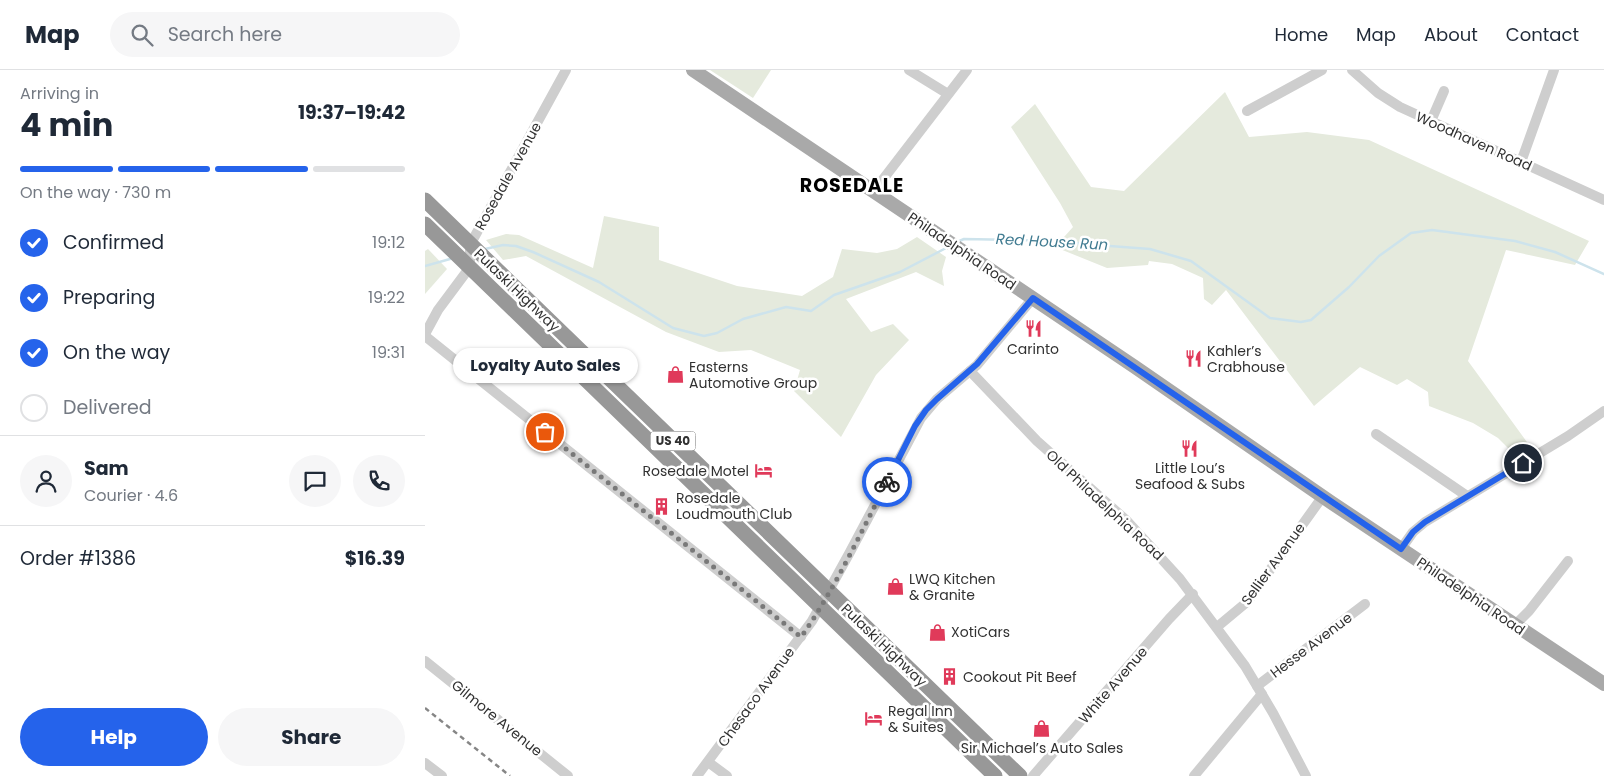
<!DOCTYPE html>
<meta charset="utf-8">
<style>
:root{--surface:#fff;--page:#f6f6f7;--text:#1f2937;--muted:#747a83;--line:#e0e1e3;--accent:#2563eb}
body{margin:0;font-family:Poppins,sans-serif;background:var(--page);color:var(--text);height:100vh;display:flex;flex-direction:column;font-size:19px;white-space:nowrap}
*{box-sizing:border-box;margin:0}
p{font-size:16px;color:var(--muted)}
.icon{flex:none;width:28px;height:28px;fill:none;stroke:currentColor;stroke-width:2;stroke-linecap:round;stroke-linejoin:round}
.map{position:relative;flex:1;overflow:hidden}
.side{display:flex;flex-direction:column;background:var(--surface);width:425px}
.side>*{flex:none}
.pin{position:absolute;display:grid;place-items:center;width:42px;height:42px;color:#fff;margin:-21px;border:2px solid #fff;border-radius:50%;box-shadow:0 1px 5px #0007}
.courier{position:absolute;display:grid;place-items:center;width:50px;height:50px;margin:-25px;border:4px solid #2563eb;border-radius:50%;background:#fff;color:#222;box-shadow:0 1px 6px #0007}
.bubble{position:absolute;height:35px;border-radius:18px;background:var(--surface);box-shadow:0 1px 4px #0004;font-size:16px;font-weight:700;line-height:35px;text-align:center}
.summary em{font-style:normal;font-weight:700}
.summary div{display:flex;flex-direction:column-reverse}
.summary{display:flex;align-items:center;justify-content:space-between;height:85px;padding:0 20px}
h1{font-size:32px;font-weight:700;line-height:38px}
.bar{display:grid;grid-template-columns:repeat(4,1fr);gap:8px 5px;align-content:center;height:60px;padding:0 20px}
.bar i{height:6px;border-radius:4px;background:var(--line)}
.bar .active{background:var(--accent)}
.bar p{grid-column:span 4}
.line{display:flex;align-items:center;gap:12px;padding:0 20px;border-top:1px solid var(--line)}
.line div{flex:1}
.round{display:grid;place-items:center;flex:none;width:52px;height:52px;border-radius:26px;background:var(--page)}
ol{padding:0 20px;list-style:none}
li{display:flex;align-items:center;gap:15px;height:55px}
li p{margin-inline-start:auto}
li .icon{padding:5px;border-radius:50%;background:var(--accent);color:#fff;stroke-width:4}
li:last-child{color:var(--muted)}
li i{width:28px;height:28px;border:2px solid var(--line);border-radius:50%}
.primary-button{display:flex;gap:10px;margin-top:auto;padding:10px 20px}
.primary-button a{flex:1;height:58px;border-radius:30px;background:var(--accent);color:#fff;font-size:20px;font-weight:700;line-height:58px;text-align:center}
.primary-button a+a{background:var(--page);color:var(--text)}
header{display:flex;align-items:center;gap:30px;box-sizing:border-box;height:70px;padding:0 25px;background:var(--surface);border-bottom:1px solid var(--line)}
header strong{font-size:24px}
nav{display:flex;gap:28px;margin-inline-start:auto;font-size:18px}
.search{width:350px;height:45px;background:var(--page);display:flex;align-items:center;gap:12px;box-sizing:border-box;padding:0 18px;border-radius:28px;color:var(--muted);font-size:19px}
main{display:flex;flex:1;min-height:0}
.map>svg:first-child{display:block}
</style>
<header>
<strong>Map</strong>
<div class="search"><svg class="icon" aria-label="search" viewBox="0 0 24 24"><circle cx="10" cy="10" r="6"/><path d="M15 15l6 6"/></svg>Search here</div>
<nav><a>Home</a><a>Map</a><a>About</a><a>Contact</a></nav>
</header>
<main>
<section class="side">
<div class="summary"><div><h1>4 min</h1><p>Arriving in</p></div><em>19:37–19:42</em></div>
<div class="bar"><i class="active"></i><i class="active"></i><i class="active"></i><i></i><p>On the way · 730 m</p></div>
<ol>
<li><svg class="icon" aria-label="check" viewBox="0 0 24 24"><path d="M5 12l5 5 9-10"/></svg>Confirmed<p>19:12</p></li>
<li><svg class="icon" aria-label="check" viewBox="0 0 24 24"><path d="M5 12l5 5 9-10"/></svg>Preparing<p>19:22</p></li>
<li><svg class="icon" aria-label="check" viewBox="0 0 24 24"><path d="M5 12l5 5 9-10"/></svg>On the way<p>19:31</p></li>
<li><i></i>Delivered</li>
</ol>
<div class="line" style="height:90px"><a class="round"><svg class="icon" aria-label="person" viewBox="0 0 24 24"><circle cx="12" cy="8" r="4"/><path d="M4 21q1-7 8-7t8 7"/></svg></a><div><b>Sam</b><p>Courier · 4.6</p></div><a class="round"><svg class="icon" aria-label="chat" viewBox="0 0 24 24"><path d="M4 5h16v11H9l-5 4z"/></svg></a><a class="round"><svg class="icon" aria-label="phone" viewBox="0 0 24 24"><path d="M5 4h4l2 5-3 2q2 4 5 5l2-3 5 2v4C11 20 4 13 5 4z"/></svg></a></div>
<div class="line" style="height:65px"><div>Order #1386</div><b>$16.39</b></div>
<div class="primary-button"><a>Help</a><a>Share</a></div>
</section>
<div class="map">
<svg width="1179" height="706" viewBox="0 0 1179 706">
<rect width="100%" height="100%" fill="#fff"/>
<g fill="#e5eadd">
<path d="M285,0h61l-18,28z"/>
<path d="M800,22l24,45 58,-5 62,8 220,101 -14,24 -69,-15 -38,111 64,88 -15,8 -19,-19 -25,-15 -44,-17 -1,-14 -21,-13 -10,6 -37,-18 -46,39 -88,-116 -14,15 -8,-6 -1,-21 -31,-14 -23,-3 -1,4 -41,3 -52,-21 18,-20 -13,-24 -49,-76 24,-23 56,83 33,4z"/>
<path d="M179,146l55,11v33l78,26 65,10 31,-19 9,-28 35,4 20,-4 20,-12 29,20 -4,14 2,15 -28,-14 -70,27 25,33 22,-8 16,16 -33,35 -35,62 -47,-46 6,-21 -49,-20 -32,2 -53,-20 -140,-76 -23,4 -17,-20 20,-6 13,1 74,33z"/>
<path d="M3,179l19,20 -22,25v-43z"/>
</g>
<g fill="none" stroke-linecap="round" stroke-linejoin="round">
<g stroke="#cde3ec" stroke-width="2.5">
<path d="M532,172l7,-3 98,2 21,3 67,5 41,12 79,57 31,4 10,-2 38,-33 30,-31 32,-23 21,-3 83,11 40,11 49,22"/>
<path d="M60,179l18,-4 13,1 17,6 66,30 74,46 31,8 13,-3 26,-14 43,-12 25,4 23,-16 66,-23 48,-25"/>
<path d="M0,196l25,-7"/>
</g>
<g stroke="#cecece" stroke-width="10">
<path d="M484,0l39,24"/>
<path d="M927,0l26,23 22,14 204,93"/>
<path d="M822,41l75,-41"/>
<path d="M1006,51l13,-30"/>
<path d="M1096,92l33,-92"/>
<path d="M449,121l93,-121"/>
<path d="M0,264l13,-24 32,-43v-22l96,-175"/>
<path d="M0,266l376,301"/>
<path d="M545,301l67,70 89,79 54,59 65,87 28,47 33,63"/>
<path d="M951,364l91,62"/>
<path d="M976,479l12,-17 12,-10 143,-86 36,-25"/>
<path d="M1090,555l14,-14 39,-50"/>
<path d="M792,557l30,-25 76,-106"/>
<path d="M0,591l143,115"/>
<path d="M832,616l108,-82"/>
<path d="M283,692l19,14"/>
<path d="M0,693l17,13"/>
<path d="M272,706l115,-155 38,-69 71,-134 16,-19 40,-34 56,-67"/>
<path d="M608,706l136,-157 24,-25"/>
<path d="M769,706l68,-82"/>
</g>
<path stroke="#a9a9a9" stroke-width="14" d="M268,0l442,297 197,136 272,181"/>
<g stroke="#989898" stroke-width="15">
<path d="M0,130l595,576"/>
<path d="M0,154l570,552"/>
</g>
<path stroke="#868686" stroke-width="2.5" stroke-dasharray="5 4" stroke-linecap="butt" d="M0,638l85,68"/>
</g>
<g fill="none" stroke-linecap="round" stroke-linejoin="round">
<path stroke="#797979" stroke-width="5" stroke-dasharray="0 9" d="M120,362l256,205c34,-48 59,-103 86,-155"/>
<path stroke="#2563eb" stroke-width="6" d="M462,412l28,-56 11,-16 11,-11 40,-35 56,-66 368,251 12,-17 12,-10 98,-59"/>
</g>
<defs>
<symbol id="restaurant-bare" viewBox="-9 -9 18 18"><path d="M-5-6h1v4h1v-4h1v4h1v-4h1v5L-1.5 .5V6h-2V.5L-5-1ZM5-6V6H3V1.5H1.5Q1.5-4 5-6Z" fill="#e03a5a" stroke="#fff" stroke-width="2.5" paint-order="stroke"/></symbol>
<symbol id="shop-bare" viewBox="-9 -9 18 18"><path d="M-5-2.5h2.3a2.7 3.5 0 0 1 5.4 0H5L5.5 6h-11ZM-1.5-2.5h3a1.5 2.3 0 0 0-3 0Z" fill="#e03a5a" stroke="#fff" stroke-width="2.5" paint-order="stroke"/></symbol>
<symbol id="hotel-bare" viewBox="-9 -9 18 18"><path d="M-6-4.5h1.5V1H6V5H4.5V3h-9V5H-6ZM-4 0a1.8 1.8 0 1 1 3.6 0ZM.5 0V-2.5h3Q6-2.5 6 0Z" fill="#e03a5a" stroke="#fff" stroke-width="2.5" paint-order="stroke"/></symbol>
<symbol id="building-bare" viewBox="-9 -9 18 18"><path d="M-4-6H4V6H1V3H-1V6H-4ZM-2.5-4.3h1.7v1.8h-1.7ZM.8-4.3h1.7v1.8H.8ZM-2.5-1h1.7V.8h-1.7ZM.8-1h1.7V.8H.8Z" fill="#e03a5a" stroke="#fff" stroke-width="2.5" paint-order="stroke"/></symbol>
</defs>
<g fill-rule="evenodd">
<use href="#restaurant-bare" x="596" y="246" width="25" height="25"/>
<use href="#restaurant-bare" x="756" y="276" width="25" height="25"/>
<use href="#shop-bare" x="238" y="292" width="25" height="25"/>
<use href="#restaurant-bare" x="752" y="366" width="25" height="25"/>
<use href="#hotel-bare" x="326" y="388" width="25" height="25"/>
<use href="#building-bare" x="224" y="424" width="25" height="25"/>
<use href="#shop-bare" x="458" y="504" width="25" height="25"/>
<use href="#shop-bare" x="500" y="550" width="25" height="25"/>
<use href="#building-bare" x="512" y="594" width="25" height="25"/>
<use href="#hotel-bare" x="436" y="636" width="25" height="25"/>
<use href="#shop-bare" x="604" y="646" width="25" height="25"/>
</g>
<g text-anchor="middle" stroke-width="5" stroke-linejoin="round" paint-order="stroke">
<rect fill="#fff" stroke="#6f6f6f" stroke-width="1" x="225.5" y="361.5" width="45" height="19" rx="4"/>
<g font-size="12" font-weight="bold" fill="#313131">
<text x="248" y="375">US 40</text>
</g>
<g font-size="14" fill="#313131" stroke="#fff">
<text transform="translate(1049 71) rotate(24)" y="5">Woodhaven Road</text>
<text transform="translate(83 106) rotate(-61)" y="5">Rosedale Avenue</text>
<text transform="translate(537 181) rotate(34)" y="5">Philadelphia Road</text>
<text transform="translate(92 220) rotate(44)" y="5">Pulaski Highway</text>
<text transform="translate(680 435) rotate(43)" y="5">Old Philadelphia Road</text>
<text transform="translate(848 494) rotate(-54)" y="5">Sellier Avenue</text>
<text transform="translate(1046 526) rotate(34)" y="5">Philadelphia Road</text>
<text transform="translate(459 575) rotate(44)" y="5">Pulaski Highway</text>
<text transform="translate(886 575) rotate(-37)" y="5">Hesse Avenue</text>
<text transform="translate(688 615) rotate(-49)" y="5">White Avenue</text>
<text transform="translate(331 627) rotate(-54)" y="5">Chesaco Avenue</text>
<text transform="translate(72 648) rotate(39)" y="5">Gilmore Avenue</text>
</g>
<g font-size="14" fill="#313131" stroke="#fff" text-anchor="start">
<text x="608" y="284" text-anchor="middle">Carinto</text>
<text x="782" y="286">Kahler’s<tspan x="782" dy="16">Crabhouse</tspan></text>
<text x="264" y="302">Easterns<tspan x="264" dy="16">Automotive Group</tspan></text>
<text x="765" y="403" text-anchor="middle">Little Lou’s<tspan x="765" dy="16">Seafood &amp; Subs</tspan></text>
<text x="324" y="406" text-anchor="end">Rosedale Motel</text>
<text x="251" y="433">Rosedale<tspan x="251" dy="16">Loudmouth Club</tspan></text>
<text x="484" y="514">LWQ Kitchen<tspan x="484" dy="16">&amp; Granite</tspan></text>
<text x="526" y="567">XotiCars</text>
<text x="538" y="612">Cookout Pit Beef</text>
<text x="463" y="646">Regal Inn<tspan x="463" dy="16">&amp; Suites</tspan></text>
<text x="617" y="683" text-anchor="middle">Sir Michael’s Auto Sales</text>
</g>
<g font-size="15" font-style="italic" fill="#407b91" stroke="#fff">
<text transform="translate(627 172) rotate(3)" y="5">Red House Run</text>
</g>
<g font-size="19" font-weight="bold" letter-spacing="1" fill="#000" stroke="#fff">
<text x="427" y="122">ROSEDALE</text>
</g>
</g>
</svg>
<div class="pin" style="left:120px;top:362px;background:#ea580c"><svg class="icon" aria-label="bag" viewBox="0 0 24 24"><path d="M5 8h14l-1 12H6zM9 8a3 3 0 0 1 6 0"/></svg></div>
<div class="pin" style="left:1098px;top:393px;background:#1f2937"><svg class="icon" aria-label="home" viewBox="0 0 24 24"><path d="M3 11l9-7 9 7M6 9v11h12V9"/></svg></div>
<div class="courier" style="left:462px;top:412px"><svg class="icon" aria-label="bike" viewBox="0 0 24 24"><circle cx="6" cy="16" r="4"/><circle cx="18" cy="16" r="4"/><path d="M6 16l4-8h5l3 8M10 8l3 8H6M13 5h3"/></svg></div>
<div class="bubble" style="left:28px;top:278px;width:185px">Loyalty Auto Sales</div>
</div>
</main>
